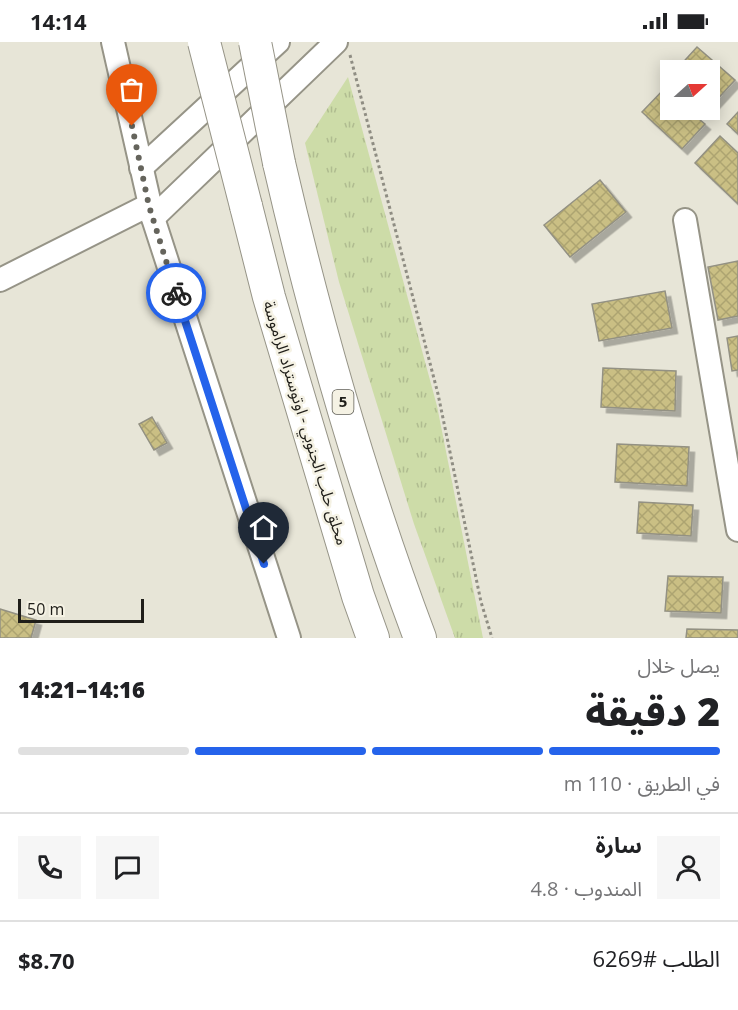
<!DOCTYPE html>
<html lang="ar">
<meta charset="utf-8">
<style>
:root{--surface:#fff;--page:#f6f6f6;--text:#202124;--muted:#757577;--line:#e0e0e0;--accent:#2563eb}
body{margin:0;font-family:"Open Sans","Noto Sans Arabic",sans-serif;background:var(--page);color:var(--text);direction:rtl;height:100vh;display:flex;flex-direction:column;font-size:22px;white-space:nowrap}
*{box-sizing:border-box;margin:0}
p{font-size:20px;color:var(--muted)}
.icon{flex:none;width:33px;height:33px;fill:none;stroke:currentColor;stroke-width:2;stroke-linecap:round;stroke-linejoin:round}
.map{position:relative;height:596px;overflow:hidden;direction:ltr}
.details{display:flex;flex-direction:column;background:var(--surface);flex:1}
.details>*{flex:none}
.needle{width:39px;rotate:69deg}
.buttons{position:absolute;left:660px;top:18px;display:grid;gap:12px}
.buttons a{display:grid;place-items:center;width:60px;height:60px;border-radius:0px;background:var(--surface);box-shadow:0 3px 15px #0003;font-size:30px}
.scale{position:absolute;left:18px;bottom:15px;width:126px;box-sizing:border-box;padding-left:6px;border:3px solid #1f1e19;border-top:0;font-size:16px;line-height:21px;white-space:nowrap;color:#1f1e19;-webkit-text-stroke:4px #f5f2e4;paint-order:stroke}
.pin{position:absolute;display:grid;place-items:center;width:51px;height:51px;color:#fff;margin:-62px -26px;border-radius:50% 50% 50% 0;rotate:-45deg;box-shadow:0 0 6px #0007}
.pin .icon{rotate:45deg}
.courier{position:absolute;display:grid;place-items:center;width:60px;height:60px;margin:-30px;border:4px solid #2563eb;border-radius:50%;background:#fff;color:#222;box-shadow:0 2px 8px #0007}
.headline em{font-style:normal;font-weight:800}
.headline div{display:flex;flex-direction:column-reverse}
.headline{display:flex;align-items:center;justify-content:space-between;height:102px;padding:0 18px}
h1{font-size:39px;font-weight:800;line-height:45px}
.bar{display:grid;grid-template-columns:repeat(4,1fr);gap:9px 6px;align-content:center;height:72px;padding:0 18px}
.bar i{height:8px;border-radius:4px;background:var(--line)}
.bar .active{background:var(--accent)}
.bar p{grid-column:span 4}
.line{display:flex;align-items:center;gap:15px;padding:0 18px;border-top:2px solid var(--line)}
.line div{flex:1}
.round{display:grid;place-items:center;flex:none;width:63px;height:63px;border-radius:0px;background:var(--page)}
.status{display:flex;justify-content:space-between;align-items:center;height:42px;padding:0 30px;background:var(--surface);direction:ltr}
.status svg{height:16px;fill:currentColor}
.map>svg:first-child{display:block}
</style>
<div class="status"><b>14:14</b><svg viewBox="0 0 49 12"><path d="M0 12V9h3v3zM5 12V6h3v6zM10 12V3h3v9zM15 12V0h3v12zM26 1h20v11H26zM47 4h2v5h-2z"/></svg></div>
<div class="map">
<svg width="738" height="596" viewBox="0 0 738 596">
<defs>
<pattern id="grass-tufts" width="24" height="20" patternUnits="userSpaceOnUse" patternTransform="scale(1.5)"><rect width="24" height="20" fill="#cddca8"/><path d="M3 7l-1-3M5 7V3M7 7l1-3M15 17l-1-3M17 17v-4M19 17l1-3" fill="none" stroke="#b0bc90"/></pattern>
<pattern id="building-cross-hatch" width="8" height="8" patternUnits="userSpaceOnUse" patternTransform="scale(1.5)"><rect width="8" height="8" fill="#cabf84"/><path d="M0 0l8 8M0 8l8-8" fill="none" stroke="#ada471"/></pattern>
<filter id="shadow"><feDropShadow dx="5.5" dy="5.5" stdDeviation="0" flood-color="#0004"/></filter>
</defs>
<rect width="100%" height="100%" fill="#e7e5d7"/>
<path fill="url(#grass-tufts)" d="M348,35l89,329 46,232h-28l-41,-114 -75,-242 -34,-139z"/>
<g fill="url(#building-cross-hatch)" stroke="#939183" stroke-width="1.5" filter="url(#shadow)">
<path d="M697,5l38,33 -23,25 -2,-3v-32h-34z"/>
<path d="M665,46l5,5v17h18l17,14 -23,25 -40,-37z"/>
<path d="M738,70v22l-11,-10z"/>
<path d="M720,94l18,17v51l-43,-41z"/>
<path d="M600,138l26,32 -56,45 -26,-32z"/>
<path d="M738,219v55l-20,4 -10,-53z"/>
<path d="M665,249l7,37 -73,13 -7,-37z"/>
<path d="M738,294v34l-6,1 -5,-33z"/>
<path d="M603,326l73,3 -1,40 -74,-4z"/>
<path d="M152,375l15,26 -13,7 -15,-26z"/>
<path d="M617,402l72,3 -2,39 -72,-4z"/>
<path d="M639,460l54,3 -2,31 -54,-3z"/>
<path d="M668,534l55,1 -2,36 -56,-2z"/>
<path d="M0,567l36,11 -5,18h-31z"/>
<path d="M687,587l51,1v8h-52z"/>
</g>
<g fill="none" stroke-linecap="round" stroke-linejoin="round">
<defs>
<g id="minor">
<path d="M113,0l40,176 136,420"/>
<path d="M141,126l137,-126"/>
<path d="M153,176l183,-176"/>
<path d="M685,178l53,310"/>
<path d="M0,238l149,-75"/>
</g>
<g id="highway">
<path d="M279,121c37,160 83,321 141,475"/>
<path d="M246,164l23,91 89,299 15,42"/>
</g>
</defs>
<use href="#minor" stroke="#969487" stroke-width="26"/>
<use href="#highway" stroke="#969487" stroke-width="34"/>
<path stroke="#8f8d83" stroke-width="3" stroke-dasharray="3 3" stroke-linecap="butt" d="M350,13l88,339 43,208 11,36"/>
<use href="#minor" stroke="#fff" stroke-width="22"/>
<use href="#highway" stroke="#fff" stroke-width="32"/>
<defs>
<g id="highway-bridge">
<path d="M204,0l42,164"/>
<path d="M255,0l24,121"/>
</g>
</defs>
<use href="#highway-bridge" stroke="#969487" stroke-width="34" stroke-linecap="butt"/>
<use href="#highway-bridge" stroke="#fff" stroke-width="32"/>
</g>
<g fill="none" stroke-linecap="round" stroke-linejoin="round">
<path stroke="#65645c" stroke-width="6" stroke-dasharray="0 10.8" d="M132,84l17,80 27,87"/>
<path stroke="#2563eb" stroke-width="8" d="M176,251l88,271"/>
</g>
<g text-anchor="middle" stroke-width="5" stroke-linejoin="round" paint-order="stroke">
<rect fill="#f5f2e4" stroke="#5f5e56" stroke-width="1.5" x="332.5" y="348" width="21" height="24" rx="4.5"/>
<g font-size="15" font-weight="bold" fill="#1f1e19">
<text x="343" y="365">5</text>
</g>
<g font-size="16" fill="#1f1e19" stroke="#f5f2e4">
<text transform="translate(306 381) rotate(73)" y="6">محلق حلب الجنوبي - اوتوستراد الراموسة</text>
</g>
</g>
</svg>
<div class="buttons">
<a><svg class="needle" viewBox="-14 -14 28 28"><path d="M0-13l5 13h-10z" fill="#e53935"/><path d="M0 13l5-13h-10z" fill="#757577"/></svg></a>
</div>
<div class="scale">50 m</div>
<div class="pin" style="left:132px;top:84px;background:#ea580c"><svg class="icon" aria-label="bag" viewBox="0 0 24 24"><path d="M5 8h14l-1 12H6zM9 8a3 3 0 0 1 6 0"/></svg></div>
<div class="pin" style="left:264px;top:522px;background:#1f2937"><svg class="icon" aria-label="home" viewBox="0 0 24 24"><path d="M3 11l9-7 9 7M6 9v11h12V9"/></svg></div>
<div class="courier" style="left:176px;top:251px"><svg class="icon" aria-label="bike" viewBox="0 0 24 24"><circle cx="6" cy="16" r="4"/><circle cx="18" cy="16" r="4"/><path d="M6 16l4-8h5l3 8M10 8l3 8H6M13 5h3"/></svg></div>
</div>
<section class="details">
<div class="headline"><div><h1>2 دقيقة</h1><p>يصل خلال</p></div><em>14:16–14:21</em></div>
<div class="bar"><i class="active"></i><i class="active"></i><i class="active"></i><i></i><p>في الطريق · 110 m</p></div>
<div class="line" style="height:108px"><a class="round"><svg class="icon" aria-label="person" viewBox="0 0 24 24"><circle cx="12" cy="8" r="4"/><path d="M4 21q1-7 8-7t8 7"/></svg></a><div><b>سارة</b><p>المندوب · 4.8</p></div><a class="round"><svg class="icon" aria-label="chat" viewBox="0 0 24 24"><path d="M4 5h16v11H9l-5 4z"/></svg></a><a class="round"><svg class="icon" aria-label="phone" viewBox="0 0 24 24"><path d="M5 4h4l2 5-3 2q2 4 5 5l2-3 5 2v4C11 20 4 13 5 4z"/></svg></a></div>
<div class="line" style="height:78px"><div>الطلب #6269</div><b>$8.70</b></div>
</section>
